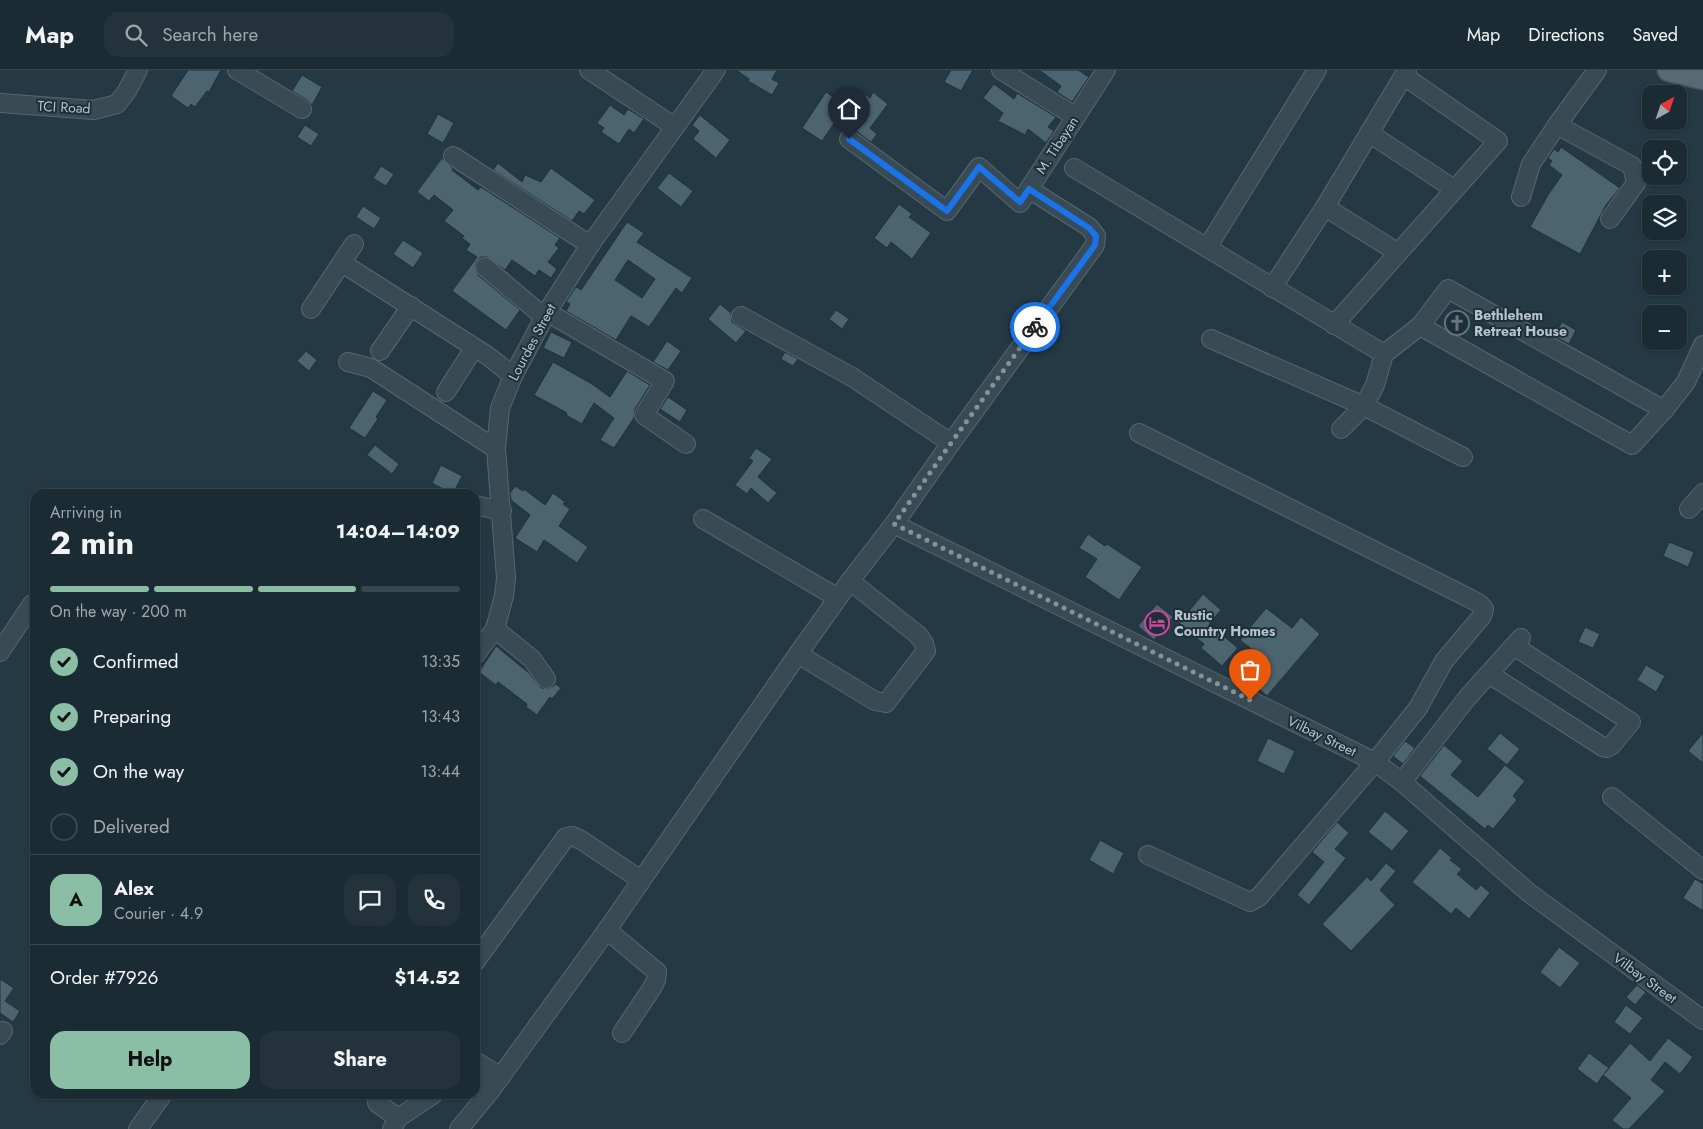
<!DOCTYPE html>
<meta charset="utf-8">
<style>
:root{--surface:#1b2b33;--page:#24333b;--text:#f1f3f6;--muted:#a0a7ac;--line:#39474e;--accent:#8abfa5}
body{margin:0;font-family:Jost,sans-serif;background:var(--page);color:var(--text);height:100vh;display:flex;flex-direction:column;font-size:19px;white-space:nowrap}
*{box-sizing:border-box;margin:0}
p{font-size:16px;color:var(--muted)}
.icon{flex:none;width:28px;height:28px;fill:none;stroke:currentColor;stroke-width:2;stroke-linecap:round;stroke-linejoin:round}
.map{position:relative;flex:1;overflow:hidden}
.panel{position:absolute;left:30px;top:419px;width:450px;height:610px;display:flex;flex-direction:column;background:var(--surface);border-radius:15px;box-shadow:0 1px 4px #0004,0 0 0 1px var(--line)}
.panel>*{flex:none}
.needle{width:32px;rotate:40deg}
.controls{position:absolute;left:1642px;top:15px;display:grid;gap:10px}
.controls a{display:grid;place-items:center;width:45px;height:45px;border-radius:10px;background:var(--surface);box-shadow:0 1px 4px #0004,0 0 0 1px var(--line);font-size:25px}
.pin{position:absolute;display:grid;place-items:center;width:42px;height:42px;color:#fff;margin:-51px -21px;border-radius:50% 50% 50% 0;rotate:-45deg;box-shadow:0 0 5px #0007}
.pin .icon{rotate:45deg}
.courier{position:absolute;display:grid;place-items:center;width:50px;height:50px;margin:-25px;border:4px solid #1a73e8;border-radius:50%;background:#fff;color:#222;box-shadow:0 1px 6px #0007}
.summary em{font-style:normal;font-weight:700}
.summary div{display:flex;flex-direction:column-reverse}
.summary{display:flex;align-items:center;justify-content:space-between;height:85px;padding:0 20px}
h1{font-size:32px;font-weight:700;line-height:38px}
.bar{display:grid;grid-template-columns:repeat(4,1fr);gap:8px 5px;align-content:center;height:60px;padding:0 20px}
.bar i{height:6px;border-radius:4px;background:var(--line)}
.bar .current{background:var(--accent)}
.bar p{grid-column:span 4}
.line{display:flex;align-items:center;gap:12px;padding:0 20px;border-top:1px solid var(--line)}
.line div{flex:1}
.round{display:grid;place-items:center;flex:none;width:52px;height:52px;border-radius:15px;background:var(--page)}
ol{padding:0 20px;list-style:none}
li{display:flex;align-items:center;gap:15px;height:55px}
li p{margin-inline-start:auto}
li .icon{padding:5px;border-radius:50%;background:var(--accent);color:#111;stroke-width:4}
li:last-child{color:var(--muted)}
li i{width:28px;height:28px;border:2px solid var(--line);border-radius:50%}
.primary-button{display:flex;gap:10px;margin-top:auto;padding:10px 20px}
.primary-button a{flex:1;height:58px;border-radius:15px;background:var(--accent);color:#111;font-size:20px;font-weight:700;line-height:58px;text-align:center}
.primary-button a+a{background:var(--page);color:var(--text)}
header{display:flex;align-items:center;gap:30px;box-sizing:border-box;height:70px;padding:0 25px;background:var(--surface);border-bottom:1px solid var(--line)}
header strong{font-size:24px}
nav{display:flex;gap:28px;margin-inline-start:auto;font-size:18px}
.search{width:350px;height:45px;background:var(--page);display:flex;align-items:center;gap:12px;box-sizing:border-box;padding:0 18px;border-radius:15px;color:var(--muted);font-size:19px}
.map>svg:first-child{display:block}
</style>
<header>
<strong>Map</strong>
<div class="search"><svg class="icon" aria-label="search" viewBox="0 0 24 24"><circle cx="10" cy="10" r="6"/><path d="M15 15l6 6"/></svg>Search here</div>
<nav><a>Map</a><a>Directions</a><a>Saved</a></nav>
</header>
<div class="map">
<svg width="1703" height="1059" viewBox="0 0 1703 1059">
<rect width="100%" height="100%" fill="#243944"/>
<g fill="#4c6370" stroke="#1f313b" fill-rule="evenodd">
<path d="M188,0h33l-12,22 -2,-1 -12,16 -4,-3 -3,4 -17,-12z"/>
<path d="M736,0h41l-5,9 7,4 -7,12 -24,-14 1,-2z"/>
<path d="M951,0h22l-12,21 -17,-9z"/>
<path d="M1039,0h39l11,7 -17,25 -15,-10 4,-6z"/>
<path d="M302,5l20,12 -10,18 -5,-5 -15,-9z"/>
<path d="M994,14l20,15 3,-6 39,24 -8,10 6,4 -8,12 -18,-14 -3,6 -27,-14 5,-8 -20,-15z"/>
<path d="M826,22l27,18 12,-16 5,4 3,-6 15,12 -18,24 7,6 -6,8 -16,-12 -4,-1h-6l-10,-7 -13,19 -20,-13z"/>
<path d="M610,35l14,10 4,-6 16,10 -10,14 -5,-4 -10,15 -18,-12 3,-4 -7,-5z"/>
<path d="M438,44l16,9 -11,20 -16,-9z"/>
<path d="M700,45l30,25 -14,18 -23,-19 6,-8 -7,-6z"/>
<path d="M305,55l14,9 -8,12 -14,-9z"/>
<path d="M1561,77l59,41 -14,17 -26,49 -50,-27 18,-32 14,-20 -13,-10 3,-4 -4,-3 6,-9 4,3z"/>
<path d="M442,88l11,11 -1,1 26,20 3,-3 79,51 -5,7 4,3 -11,14 9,7 -6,9 -12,-8 -4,6 -23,-16 -7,10 -18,-13h-6l-4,4 -2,5 3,9 42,35 -14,20 -54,-39 25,-34 -11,-7 4,-6 -8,-6 2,-2 -20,-15 9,-11 -19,-15 -5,6 -12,-9z"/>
<path d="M498,93l24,19 3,-7 16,7 10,-14 44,32 -11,14 -5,-3 -7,10 -79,-51z"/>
<path d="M381,96l13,8 -8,12 -13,-8z"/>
<path d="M669,103l24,18 -12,16 -24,-19z"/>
<path d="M899,134l13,10 -3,3 22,16 -19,26 -21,-17 -4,6 -13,-10z"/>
<path d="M363,136l18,12 -7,11 -18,-12z"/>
<path d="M627,152l17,11 -7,9 55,36 -10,15 -6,-5 -27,39 -18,-11 -15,24 -50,-29 4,-7 -4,-2 9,-14 2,-1 4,3zM628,190l27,19 -13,19 -27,-18z"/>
<path d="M403,170l20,13 -10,15 -20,-14z"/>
<path d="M720,234l11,9 1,9 14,9 -10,12 -28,-24z"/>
<path d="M836,240l13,9 -7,10 -13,-10z"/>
<path d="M1562,252l14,8 -7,14 -15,-8z"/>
<path d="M551,262l21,10 -8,16 -21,-10z"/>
<path d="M667,271l14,10 -13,19 -15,-8z"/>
<path d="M306,281l11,9 -8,11 -12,-10z"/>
<path d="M785,282l13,7 -5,7 -12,-7z"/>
<path d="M553,292l39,22 18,13 17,-26 23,14 -15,24 -1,9 -20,30 -14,-8 14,-22 -20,-15 -12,21 -16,-9 1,-2 -33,-18z"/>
<path d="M373,321l14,9 -11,17 2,2 -13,19 -16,-10z"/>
<path d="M668,327l19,13 -7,12 -20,-13z"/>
<path d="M375,375l24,19 -7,10 -25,-19z"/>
<path d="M756,378l16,11 -14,18 19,16 -9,10 -17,-15 -4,6 -12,-9 18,-24 -4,-3z"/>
<path d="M441,395l21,11 -9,18 -21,-11z"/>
<path d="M515,416l8,5 1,-2 21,16 8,-12 12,9 -2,2 7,5 -11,17 29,21 -11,16 -33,-23 -7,12 -22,-14 15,-23 -19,-15 -1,-7z"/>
<path d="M1088,464l17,12 2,-2 35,23 -23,33 -34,-23 12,-18 -18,-11z"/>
<path d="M1669,472l25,10 -6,15 -25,-11z"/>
<path d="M1203,524l18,16 -12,14 29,24 -16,18 -21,-18 3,-4 -25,-21z"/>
<path d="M1157,534l16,13 -19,23 -16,-14z"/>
<path d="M1266,538l26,20 9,-11 19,17 -53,62 -19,-17 17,-19 -25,-20z"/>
<path d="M1585,557l15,7 -7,14 -15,-6z"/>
<path d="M496,576l33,27 12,15 6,1 5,-2 4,-3 5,4 -9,11 -2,-2 -13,18 -11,-8 1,-3 -29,-22 -2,3 -17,-13z"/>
<path d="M1646,595l19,11 -9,16 -19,-12z"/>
<path d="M1500,663l20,16 -13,16 -20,-16z"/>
<path d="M1703,663v30l-15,-12z"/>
<path d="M1268,668l27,13 -11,23 -27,-13z"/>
<path d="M1405,671l10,7 -12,16 -10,-8z"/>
<path d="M1444,675l19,16 -12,14 27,22 27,-32 20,16 -12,15 4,4 -24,29 -5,-4 -3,4 -65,-53z"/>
<path d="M1385,741l24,20 -17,20 -24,-19z"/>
<path d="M1337,752l12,11 -14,16 11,9 -37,47 -12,-10 27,-33 -12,-10z"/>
<path d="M1100,770l24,13 -11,21 -24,-14z"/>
<path d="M1440,778l12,10 -2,2 12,9 -5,5 19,16 5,-5 9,8 -21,26 -13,-11 -5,6 -39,-32z"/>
<path d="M1386,793l10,8 -16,19 15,15 -44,46 -29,-27 45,-47 4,4z"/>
<path d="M1695,809l8,5v27l-20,-13z"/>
<path d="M1559,877l21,16 -20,25 -20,-16z"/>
<path d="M0,909l14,9 -9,13 15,10 -7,11 -13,-9z"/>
<path d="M1637,915l9,7 -11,13 -9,-8z"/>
<path d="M1626,935l17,13 -13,16 -16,-12z"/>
<path d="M1668,968l25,19 -13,17 -15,-12 -14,18 14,11 -36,38h-6l-11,-9 19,-22 -28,-23 -6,9 -20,-15 12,-16 20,15 -5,6 26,-31 20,18z"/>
</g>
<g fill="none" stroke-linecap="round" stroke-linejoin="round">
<defs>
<g id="minor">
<path d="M237,0l65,39"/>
<path d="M589,0l86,57"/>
<path d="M1001,0l75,47"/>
<path d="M0,33l94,7 23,-6 10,-13 11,-21"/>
<path d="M1557,55l75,41 4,17 -26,36"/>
<path d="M1369,63l85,56"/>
<path d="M849,69l98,72 32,-44 41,36 86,-133"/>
<path d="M453,86l137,89"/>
<path d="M1074,98l310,186"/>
<path d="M1521,127l10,-33 26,-39 40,-55"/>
<path d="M1325,137l72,45"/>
<path d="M1207,178l110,-178"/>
<path d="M342,193l146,93 25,20"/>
<path d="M485,197l59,50"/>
<path d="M1272,218l53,-81 82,-137"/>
<path d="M311,239l43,-65"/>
<path d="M547,242l118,69 -21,34 42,29"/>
<path d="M741,246l111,61 99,66"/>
<path d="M1334,255l164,-184 -94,-65"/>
<path d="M1420,256l212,119 32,-35 22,-28 17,-37"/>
<path d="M1211,269l153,67 99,51"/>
<path d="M380,281l31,-45"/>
<path d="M348,292l23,6 125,81"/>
<path d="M446,322l28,-44"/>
<path d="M1341,359l23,-23 11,-21 9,-31 36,-28 28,-37 216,121"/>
<path d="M1139,363l330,165 11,6 4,5 -2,7 -38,45 -26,47 -43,54 -116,135 -9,5 -102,-47"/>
<path d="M475,435l27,6"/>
<path d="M1689,439l14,-16"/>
<path d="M703,449l135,79"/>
<path d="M894,454l481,238 27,20 126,110 175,128"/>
<path d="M495,559l37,30 14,20"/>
<path d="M0,582l32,-48"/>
<path d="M798,584l77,47 11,2 40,-52 -2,-8 -6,-8 -68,-54"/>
<path d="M475,585l20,-26 9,-33 2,-18 -10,-129 4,-41 13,-32 34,-64 43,-67 126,-175"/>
<path d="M1489,604l114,73 4,1 5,-3 19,-23 -117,-76"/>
<path d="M1402,712l65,-84 54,-60"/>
<path d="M1612,727l91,73"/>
<path d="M607,860l50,42 -1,8 -4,8 -30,45"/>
<path d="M475,892l91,-125 6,-1 9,4 60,40"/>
<path d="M0,965l3,-4"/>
<path d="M475,991l26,16"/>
<path d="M475,1010l16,10"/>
<path d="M377,1033l21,15"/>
<path d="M138,1059l25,-35"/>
<path d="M392,1059l6,-11 36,-24"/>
<path d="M459,1059l32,-39 45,-62 71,-98 191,-276 52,-73 44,-57 57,-81 144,-198 1,-9 -7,-9 -60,-38"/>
</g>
<path id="major" d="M1669,0l34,8"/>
</defs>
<use href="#minor" stroke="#576771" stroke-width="20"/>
<use href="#major" stroke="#455660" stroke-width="25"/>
<use href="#minor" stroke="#384a54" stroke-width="18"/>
<use href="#major" stroke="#566974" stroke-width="22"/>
</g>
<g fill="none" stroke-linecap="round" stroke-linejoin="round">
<path stroke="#83939d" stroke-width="5" stroke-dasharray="0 9" d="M1035,257l-84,116 -57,81 356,176"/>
<path stroke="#1a73e8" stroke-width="6" d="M849,69l98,72 32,-44 41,35 9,-13 60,39 7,8 -1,9 -60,82"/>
</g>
<defs>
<symbol id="church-ring" viewBox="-11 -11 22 22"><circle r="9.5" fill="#1d2f39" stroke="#6b7280" stroke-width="1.5"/><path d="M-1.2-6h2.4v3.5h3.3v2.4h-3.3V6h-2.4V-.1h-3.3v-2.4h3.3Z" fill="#6b7280"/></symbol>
<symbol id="hotel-ring" viewBox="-11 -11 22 22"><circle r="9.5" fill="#1d2f39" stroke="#d1479c" stroke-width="1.5"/><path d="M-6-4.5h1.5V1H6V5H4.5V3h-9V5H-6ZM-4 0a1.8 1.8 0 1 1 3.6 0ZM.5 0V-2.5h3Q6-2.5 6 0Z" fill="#d1479c"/></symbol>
</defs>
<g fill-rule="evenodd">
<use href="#church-ring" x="1443" y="239" width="28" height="28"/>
<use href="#hotel-ring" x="1143" y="539" width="28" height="28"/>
</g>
<g text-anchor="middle" stroke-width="4" stroke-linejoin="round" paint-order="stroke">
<g font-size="14" fill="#b6c4cd" stroke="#1d2f39">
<text transform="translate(64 37) rotate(3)" y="5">TCI Road</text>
<text transform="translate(1057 75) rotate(-57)" y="5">M. Tibayan</text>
<text transform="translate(532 272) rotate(-62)" y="5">Lourdes Street</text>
<text transform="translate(1322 666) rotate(26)" y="5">Vilbay Street</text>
<text transform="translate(1645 908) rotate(36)" y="5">Vilbay Street</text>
</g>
<g font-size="14" font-weight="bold" fill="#b6c4cd" stroke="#1d2f39" text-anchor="start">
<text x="1474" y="250">Bethlehem<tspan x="1474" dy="16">Retreat House</tspan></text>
<text x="1174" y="550">Rustic<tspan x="1174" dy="16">Country Homes</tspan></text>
</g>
</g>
</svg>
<div class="controls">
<a><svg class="needle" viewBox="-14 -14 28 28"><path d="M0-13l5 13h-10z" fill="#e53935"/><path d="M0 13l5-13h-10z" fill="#a0a7ac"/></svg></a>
<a><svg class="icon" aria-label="locate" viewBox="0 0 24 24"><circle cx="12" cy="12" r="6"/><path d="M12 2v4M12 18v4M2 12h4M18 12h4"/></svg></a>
<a><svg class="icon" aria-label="layers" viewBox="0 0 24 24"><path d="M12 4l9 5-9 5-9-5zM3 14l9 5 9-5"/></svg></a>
<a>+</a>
<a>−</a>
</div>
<div class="pin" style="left:1250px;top:630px;background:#ea580c"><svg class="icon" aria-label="bag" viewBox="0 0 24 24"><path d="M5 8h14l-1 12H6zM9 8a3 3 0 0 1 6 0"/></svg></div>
<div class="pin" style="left:849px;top:69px;background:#1f2937"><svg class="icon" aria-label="home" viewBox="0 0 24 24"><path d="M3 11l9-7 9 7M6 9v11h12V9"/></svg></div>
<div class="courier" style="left:1035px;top:257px"><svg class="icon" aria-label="bike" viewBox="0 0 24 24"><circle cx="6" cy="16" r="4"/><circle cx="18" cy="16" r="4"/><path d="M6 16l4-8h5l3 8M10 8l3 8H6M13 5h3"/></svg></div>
<section class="panel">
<div class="summary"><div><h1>2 min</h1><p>Arriving in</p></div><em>14:04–14:09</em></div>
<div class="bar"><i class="current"></i><i class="current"></i><i class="current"></i><i></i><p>On the way · 200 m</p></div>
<ol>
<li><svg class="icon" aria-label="check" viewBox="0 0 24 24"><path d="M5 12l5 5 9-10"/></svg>Confirmed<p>13:35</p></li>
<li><svg class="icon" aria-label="check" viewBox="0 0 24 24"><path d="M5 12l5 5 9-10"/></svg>Preparing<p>13:43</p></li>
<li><svg class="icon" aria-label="check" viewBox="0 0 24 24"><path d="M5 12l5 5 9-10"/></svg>On the way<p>13:44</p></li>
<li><i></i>Delivered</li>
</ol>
<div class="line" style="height:90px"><b class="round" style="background:var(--accent);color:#111">A</b><div><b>Alex</b><p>Courier · 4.9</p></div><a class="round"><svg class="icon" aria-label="chat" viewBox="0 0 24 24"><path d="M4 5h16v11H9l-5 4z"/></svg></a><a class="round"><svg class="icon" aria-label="phone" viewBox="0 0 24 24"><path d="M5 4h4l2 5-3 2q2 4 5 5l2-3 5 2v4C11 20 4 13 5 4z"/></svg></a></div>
<div class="line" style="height:65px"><div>Order #7926</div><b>$14.52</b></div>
<div class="primary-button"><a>Help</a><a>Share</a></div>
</section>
</div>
